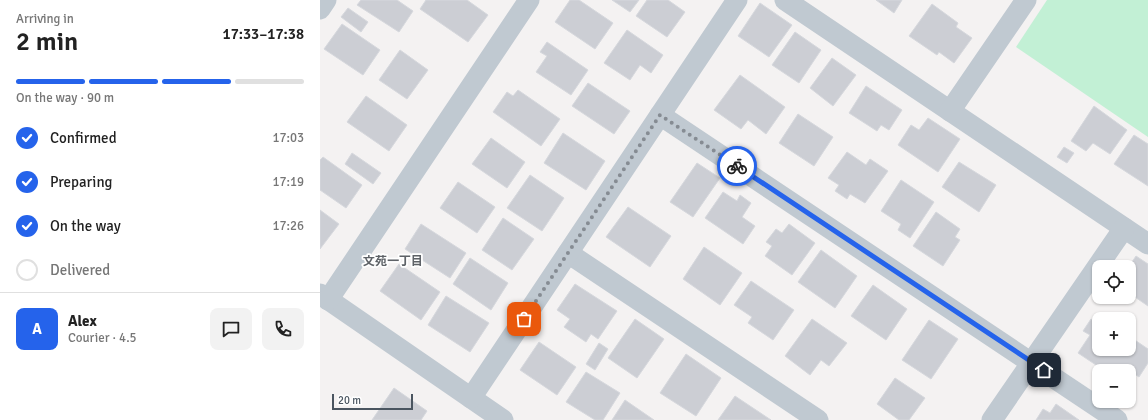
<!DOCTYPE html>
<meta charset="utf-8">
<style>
:root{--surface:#fff;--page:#f2f2f2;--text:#222;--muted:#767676;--line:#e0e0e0;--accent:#2563eb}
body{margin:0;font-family:Signika,"Noto Sans JP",sans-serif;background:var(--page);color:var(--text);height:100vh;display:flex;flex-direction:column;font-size:15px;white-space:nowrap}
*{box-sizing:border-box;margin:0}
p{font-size:13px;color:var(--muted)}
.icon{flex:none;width:22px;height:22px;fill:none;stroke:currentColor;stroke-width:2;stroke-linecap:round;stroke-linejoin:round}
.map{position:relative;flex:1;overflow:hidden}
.sheet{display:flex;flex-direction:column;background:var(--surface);width:320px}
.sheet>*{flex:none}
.buttons{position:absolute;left:772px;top:260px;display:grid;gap:8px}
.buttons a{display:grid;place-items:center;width:44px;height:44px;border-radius:8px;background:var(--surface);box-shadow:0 1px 3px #0004;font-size:20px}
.scale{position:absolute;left:12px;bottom:10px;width:81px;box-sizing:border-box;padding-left:4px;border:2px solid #4a5560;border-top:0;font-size:11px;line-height:14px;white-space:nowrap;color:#4a5560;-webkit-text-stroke:3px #fff;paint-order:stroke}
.pin{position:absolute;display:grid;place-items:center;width:34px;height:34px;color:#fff;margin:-17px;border-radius:8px;box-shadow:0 2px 6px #0006}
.courier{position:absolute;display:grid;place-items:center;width:40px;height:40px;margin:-20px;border:3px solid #2563eb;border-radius:50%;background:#fff;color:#222;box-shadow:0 1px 5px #0007}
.headline em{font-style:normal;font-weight:600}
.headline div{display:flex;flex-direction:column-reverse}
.headline{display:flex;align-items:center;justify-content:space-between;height:68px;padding:0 16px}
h1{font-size:26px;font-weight:600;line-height:30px}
.bar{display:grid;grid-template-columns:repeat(4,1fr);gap:6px 4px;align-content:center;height:48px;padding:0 16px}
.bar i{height:5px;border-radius:3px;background:var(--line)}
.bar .current{background:var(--accent)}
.bar p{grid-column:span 4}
.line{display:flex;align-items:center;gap:10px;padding:0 16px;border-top:1px solid var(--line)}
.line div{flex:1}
.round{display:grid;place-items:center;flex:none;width:42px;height:42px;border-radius:8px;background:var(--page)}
ol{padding:0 16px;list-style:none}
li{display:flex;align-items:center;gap:12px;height:44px}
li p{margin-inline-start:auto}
li .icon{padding:4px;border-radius:50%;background:var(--accent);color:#fff;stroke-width:4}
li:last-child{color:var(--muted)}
li i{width:22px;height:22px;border:2px solid var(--line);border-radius:50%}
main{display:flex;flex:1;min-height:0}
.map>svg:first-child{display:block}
</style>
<main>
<section class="sheet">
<div class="headline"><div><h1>2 min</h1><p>Arriving in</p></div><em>17:33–17:38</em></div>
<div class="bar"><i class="current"></i><i class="current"></i><i class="current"></i><i></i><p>On the way · 90 m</p></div>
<ol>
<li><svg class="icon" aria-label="check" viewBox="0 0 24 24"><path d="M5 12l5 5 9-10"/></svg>Confirmed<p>17:03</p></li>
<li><svg class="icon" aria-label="check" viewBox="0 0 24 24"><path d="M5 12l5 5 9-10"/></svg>Preparing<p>17:19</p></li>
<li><svg class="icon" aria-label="check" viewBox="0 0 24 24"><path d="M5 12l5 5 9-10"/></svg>On the way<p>17:26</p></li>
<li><i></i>Delivered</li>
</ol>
<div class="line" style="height:72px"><b class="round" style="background:var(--accent);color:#fff">A</b><div><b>Alex</b><p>Courier · 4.5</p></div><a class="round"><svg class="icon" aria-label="chat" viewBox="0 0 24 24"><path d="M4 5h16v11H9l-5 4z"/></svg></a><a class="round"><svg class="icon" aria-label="phone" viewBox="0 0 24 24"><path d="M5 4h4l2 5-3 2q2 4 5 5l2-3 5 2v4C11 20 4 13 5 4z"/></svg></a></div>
</section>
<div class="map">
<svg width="828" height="420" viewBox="0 0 828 420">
<rect width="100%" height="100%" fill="#f4f2f2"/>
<path fill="#c2f0d5" d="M727,0h101v137l-132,-90z"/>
<g fill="#ccced4" stroke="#d6d8dd">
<path d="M41,0h36l16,11 -14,21 -42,-27z"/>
<path d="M106,0h41l21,15 -20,27 -48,-33z"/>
<path d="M250,0h9l34,23 -18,26 -40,-27z"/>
<path d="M292,0h27l-9,12z"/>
<path d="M327,0h21l17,12 -18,25 -31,-21z"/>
<path d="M556,0h26l-8,13z"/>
<path d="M440,3l32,22 -23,32 -31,-21z"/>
<path d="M612,4l26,19 -2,4 16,11 -18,25 -15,-11 -2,3 -28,-19z"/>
<path d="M28,8l20,14 -7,10 -20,-15z"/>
<path d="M22,24l38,26 -17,25 -39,-26z"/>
<path d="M307,30l36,25 -12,18 -11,-8 -10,15 -26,-17z"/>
<path d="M475,32l26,18 -22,33 -27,-18z"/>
<path d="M227,42l41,28 -17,25 -35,-23 11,-16 -7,-4z"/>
<path d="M80,50l28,20 -21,29 -28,-19z"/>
<path d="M512,58l24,17 -23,31 -23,-18z"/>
<path d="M420,75l45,32 -19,27 -18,-14 -7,9 -27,-19z"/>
<path d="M268,83l42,28 -16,23 -42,-28z"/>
<path d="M546,86l36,24 -13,20 -8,-5 -4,6 -28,-18z"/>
<path d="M198,90l42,29 -19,27 -48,-34 14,-20 6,4z"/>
<path d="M46,96l41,29 -18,26 -42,-29z"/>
<path d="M774,106l33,24 -17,24 -17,-11 -7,8 -15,-10z"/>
<path d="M478,114l35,23 -19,29 -35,-23z"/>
<path d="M608,118l32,21 -22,33 -40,-27 13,-20 8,5z"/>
<path d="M243,133l42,28 -19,29 -42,-27z"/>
<path d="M814,135l14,9v42l-34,-22z"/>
<path d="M171,138l34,24 -18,26 -35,-24z"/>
<path d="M744,147l10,6 -7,10 -10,-6z"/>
<path d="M527,152l19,13 4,-6 18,12 -23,32 -15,-9 -3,5 -12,-8 4,-6 -11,-7z"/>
<path d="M32,153l29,20 -8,11 -28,-20z"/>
<path d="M3,157l39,28 -16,23 -26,-18v-30z"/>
<path d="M639,162l37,23 -17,27 -37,-25z"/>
<path d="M377,163l23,15 -27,39 -23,-15z"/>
<path d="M210,175l34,23 -22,33 -35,-23z"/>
<path d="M581,180l33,22 -24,36 -12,-8 3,-6 -20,-13z"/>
<path d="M138,182l37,25 -18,26 -37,-25z"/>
<path d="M403,192l14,9 3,-6 11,8 -9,14 13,9 -12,18 -38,-26z"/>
<path d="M308,207l43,29 -21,31 -44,-30z"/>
<path d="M0,210l19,14 -19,25z"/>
<path d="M616,212l24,17 -5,8 5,3 -17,26 -30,-20z"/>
<path d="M183,218l31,21 -22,31 -30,-20z"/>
<path d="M101,224l45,29 -16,25 -45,-29z"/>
<path d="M469,224l26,19 -23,32 -27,-19 7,-10 -6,-4 10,-13 6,4z"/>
<path d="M384,247l38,26 -22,32 -37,-26z"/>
<path d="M501,250l36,26 -22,32 -37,-26z"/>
<path d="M816,256l12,8v42l-19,-13v-26h-6l3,-4 4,2z"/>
<path d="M150,258l38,25 -17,27 -38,-26z"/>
<path d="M79,264l41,28 -19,28 -41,-29z"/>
<path d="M431,281l43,29 -21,30 -25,-17 4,-6 -18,-12z"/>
<path d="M255,284l42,27 -19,28 -7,-5 -5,8 -22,-15 6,-8 -13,-9z"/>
<path d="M553,285l34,24 -21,31 -35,-24z"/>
<path d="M126,296l43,27 -19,29 -42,-27z"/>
<path d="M315,319l29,20 -27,39 -29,-20z"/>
<path d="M492,319l35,24 -18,23 -8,-6 -11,15 -25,-19z"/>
<path d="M771,319l7,5 1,-2v27h30v-13l19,13v14l-9,14 -12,-8 -1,2h-21l-27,-18 12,-18 -7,-4z"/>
<path d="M609,320l29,19 -27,40 -29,-19z"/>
<path d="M219,342l37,25 -19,28 -37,-25z"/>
<path d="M279,343l9,6 -13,21 -9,-6z"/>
<path d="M366,354l35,24 -25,38 -36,-23z"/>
<path d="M266,372l34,21 -17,27h-8l-29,-18z"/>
<path d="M575,378l30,20 -16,22h-10l-22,-16z"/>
<path d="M74,388l33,23 -6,9h-49z"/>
<path d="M415,396l36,24h-53z"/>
<path d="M305,400l29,20h-42z"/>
<path d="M736,404l23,16h-43l7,-11 7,4z"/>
</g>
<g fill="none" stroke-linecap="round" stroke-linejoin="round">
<g stroke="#c0c9d1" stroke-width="21">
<path d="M465,0l363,244"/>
<path d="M0,9l6,-9"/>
<path d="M630,111l76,-111"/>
<path d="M340,115l457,305"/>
<path d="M248,253l250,167"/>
<path d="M0,294l183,126"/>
<path d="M8,300l201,-300"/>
<path d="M151,398l266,-398"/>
<path d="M672,420l132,-192"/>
</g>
</g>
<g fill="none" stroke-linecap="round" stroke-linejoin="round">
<path stroke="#868c93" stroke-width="4" stroke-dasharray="0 7.2" d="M204,319l136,-204 77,51"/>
<path stroke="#2563eb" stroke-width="5" d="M417,166l307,204"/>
</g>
<g text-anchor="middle" stroke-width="3.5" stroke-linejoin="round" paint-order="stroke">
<g font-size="12" font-weight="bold" fill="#5e6267" stroke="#fff">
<text x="73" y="265">文苑一丁目</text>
</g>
</g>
</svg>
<div class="buttons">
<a><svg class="icon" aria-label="locate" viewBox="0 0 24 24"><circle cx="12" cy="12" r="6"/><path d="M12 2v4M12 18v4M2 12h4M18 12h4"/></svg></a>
<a>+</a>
<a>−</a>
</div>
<div class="scale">20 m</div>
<div class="pin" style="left:204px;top:319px;background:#ea580c"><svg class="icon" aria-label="bag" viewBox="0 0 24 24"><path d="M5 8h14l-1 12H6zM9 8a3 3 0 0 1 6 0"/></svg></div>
<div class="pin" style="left:724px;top:370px;background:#1f2937"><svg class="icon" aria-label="home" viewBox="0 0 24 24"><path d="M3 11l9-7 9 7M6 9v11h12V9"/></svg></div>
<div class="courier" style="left:417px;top:166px"><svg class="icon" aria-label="bike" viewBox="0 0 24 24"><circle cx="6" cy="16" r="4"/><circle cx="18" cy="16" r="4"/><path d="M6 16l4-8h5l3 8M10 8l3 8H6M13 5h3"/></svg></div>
</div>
</main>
